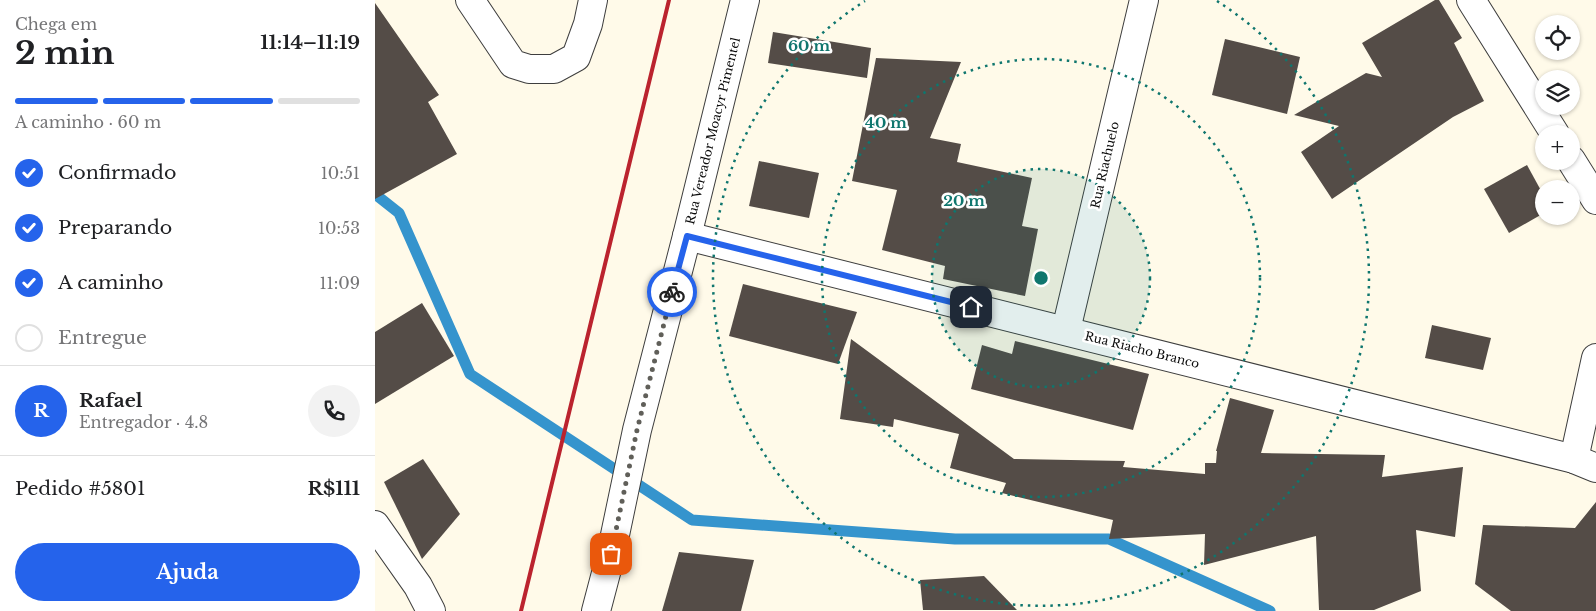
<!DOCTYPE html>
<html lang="pt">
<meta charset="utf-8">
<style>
:root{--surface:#fff;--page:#f2f2f2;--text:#202124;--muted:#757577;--line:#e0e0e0;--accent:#2563eb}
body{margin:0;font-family:"Libre Baskerville",serif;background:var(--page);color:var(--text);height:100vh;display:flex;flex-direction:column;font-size:19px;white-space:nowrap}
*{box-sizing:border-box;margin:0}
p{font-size:16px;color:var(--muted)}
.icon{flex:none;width:28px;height:28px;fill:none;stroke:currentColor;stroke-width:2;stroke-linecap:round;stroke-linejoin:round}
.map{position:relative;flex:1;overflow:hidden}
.drawer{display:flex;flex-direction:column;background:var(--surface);width:375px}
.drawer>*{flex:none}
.buttons{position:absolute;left:1160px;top:15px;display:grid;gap:10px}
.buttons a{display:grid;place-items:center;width:45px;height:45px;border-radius:50%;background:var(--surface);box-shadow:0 1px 4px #0004;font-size:25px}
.pin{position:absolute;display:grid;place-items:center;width:42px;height:42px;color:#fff;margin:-21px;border-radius:10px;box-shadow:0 2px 8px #0006}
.courier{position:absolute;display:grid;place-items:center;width:50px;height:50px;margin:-25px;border:4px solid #2563eb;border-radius:50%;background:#fff;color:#222;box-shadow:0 1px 6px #0007}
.summary em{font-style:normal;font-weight:700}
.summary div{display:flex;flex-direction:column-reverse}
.summary{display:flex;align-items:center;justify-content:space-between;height:85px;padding:0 15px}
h1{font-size:32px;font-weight:700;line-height:38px}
.bar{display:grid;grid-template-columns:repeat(4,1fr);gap:8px 5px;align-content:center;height:60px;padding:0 15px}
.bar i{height:6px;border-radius:4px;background:var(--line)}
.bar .on{background:var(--accent)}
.bar p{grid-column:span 4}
.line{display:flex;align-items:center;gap:12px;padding:0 15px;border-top:1px solid var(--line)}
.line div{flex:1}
.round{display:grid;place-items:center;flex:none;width:52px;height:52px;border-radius:26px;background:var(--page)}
ol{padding:0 15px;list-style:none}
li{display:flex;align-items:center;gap:15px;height:55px}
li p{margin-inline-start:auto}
li .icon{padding:5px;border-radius:50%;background:var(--accent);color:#fff;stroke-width:4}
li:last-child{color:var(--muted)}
li i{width:28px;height:28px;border:2px solid var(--line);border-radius:50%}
.button{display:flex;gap:10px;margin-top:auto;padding:10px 15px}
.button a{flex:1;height:58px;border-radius:30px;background:var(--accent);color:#fff;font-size:20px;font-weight:700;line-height:58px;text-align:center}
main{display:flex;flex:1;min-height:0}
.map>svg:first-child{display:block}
</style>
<main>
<section class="drawer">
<div class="summary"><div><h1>2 min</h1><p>Chega em</p></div><em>11:14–11:19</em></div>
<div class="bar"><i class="on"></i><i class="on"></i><i class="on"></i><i></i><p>A caminho · 60 m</p></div>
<ol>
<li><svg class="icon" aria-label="check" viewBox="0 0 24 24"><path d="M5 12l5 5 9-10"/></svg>Confirmado<p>10:51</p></li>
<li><svg class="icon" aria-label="check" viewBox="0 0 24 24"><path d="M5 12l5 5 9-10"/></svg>Preparando<p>10:53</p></li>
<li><svg class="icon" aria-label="check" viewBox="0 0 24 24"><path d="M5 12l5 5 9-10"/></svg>A caminho<p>11:09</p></li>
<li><i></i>Entregue</li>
</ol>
<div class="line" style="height:90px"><b class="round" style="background:var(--accent);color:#fff">R</b><div><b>Rafael</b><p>Entregador · 4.8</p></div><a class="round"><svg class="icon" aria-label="phone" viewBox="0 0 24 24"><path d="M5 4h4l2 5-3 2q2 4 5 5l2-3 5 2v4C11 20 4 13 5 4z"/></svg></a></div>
<div class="line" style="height:65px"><div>Pedido #5801</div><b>R$111</b></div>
<div class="button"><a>Ajuda</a></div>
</section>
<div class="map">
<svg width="1221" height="611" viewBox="0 0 1221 611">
<rect width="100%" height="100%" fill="#fffae9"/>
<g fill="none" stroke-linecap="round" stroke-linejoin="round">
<path stroke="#3594cd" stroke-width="11" d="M0,194l24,19 71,161 222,146 263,19h154l161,72"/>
</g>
<g fill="#544c47">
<path d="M1060,0h4l23,38 -8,5 30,58 -31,16 -121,82 -31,-47 38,-26 -45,-11 72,-42 16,4 -20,-34z"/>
<path d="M0,3l64,92 -11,7 29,52 -82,45z"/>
<path d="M398,32l98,16 -4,30 -99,-15z"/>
<path d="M850,39l75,18 -13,57 -75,-19z"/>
<path d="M501,58l85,4 -31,76 31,6 -4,18 75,16 -10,48 16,3 -13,67 -82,-17 2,-13 -63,-16 15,-60 -45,-9z"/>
<path d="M384,161l60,12 -10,45 -60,-12z"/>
<path d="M1152,165l17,31v17l-35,20 -25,-44z"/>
<path d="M368,284l114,28 -19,52 -109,-28z"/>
<path d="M47,303l32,53 -79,48v-72z"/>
<path d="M1057,325l59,13 -8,32 -58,-12z"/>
<path d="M476,339l163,120 111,2 -2,6 82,7v-11h11l1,-12h-1l14,-53 44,12 -13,43 124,2 -3,22 81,-10 -8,70 -39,-7 5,61 -47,19h-55l-3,-74 -112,29 1,-31 -96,5 4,-19 -111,-27 4,-10 -56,-15 9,-34 -65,-15 -1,8 -53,-8z"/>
<path d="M640,341l134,33 -16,56 -162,-41 11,-44 30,9z"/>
<path d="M48,459l37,55 -38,45 -38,-77z"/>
<path d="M1221,502v109h-85l-36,-27 8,-59 92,3z"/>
<path d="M304,552l75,8 -13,51h-79z"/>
<path d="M609,576l33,34h-94l-3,-30z"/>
</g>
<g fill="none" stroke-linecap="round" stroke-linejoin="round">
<defs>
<g id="street">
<path d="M95,0l43,64 16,5h25l22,-12 12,-33 5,-24"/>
<path d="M1096,0l84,134"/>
<path d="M1196,160l25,40"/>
<path d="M312,236l887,223 22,9"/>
<path d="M691,330l78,-330"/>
<path d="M1199,459l22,-101"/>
<path d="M0,525l43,61 13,25"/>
<path d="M221,611l15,-57 26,-124 50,-194 58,-236"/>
</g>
</defs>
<use href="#street" stroke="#3e3e3e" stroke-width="30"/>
<use href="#street" stroke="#fff" stroke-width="28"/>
<path stroke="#bb232e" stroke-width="4" d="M146,611l148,-611"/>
</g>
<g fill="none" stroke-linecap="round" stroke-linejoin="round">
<path stroke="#605f59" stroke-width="5" stroke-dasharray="0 9" d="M236,554l26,-124 35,-138"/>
<path stroke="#2563eb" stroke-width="6" d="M297,292l15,-56 284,71"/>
</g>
<circle cx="666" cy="278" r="109" fill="#0f766e" fill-opacity=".12"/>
<g fill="none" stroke="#0f766e" stroke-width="2.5" stroke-dasharray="2.5 5">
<circle cx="666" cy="278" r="109"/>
<circle cx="666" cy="278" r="219"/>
<path d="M842 1A328 328 0 1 1 490 1"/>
</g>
<g text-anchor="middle" stroke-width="5" stroke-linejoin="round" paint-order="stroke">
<g font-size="12" fill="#0b0b0b" stroke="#fff">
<text transform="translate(338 131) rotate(-76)" y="4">Rua Vereador Moacyr Pimentel</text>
<text transform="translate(730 165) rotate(-77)" y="4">Rua Riachuelo</text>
<text transform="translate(767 350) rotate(14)" y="4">Rua Riacho Branco</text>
</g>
</g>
<circle cx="666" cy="278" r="8" fill="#0f766e" stroke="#fff" stroke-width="2.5"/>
<g font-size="15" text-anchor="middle" font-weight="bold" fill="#0f766e" stroke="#fff" stroke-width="5" stroke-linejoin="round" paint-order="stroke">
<text x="434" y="51">60 m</text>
<text x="511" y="128">40 m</text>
<text x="589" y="206">20 m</text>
</g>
</svg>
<div class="buttons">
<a><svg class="icon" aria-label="locate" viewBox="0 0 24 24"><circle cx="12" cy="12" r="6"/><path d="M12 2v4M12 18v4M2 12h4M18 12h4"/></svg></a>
<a><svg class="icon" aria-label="layers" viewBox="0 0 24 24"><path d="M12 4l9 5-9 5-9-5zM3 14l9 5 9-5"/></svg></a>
<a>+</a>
<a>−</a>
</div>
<div class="pin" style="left:236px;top:554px;background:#ea580c"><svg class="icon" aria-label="bag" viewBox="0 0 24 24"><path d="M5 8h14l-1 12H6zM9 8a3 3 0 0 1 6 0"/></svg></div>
<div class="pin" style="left:596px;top:307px;background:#1f2937"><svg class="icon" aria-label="home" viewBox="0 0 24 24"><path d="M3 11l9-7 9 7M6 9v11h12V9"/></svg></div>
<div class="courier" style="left:297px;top:292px"><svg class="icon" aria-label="bike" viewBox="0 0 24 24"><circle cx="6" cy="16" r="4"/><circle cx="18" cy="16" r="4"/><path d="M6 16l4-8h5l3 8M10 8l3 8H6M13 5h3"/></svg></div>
</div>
</main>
